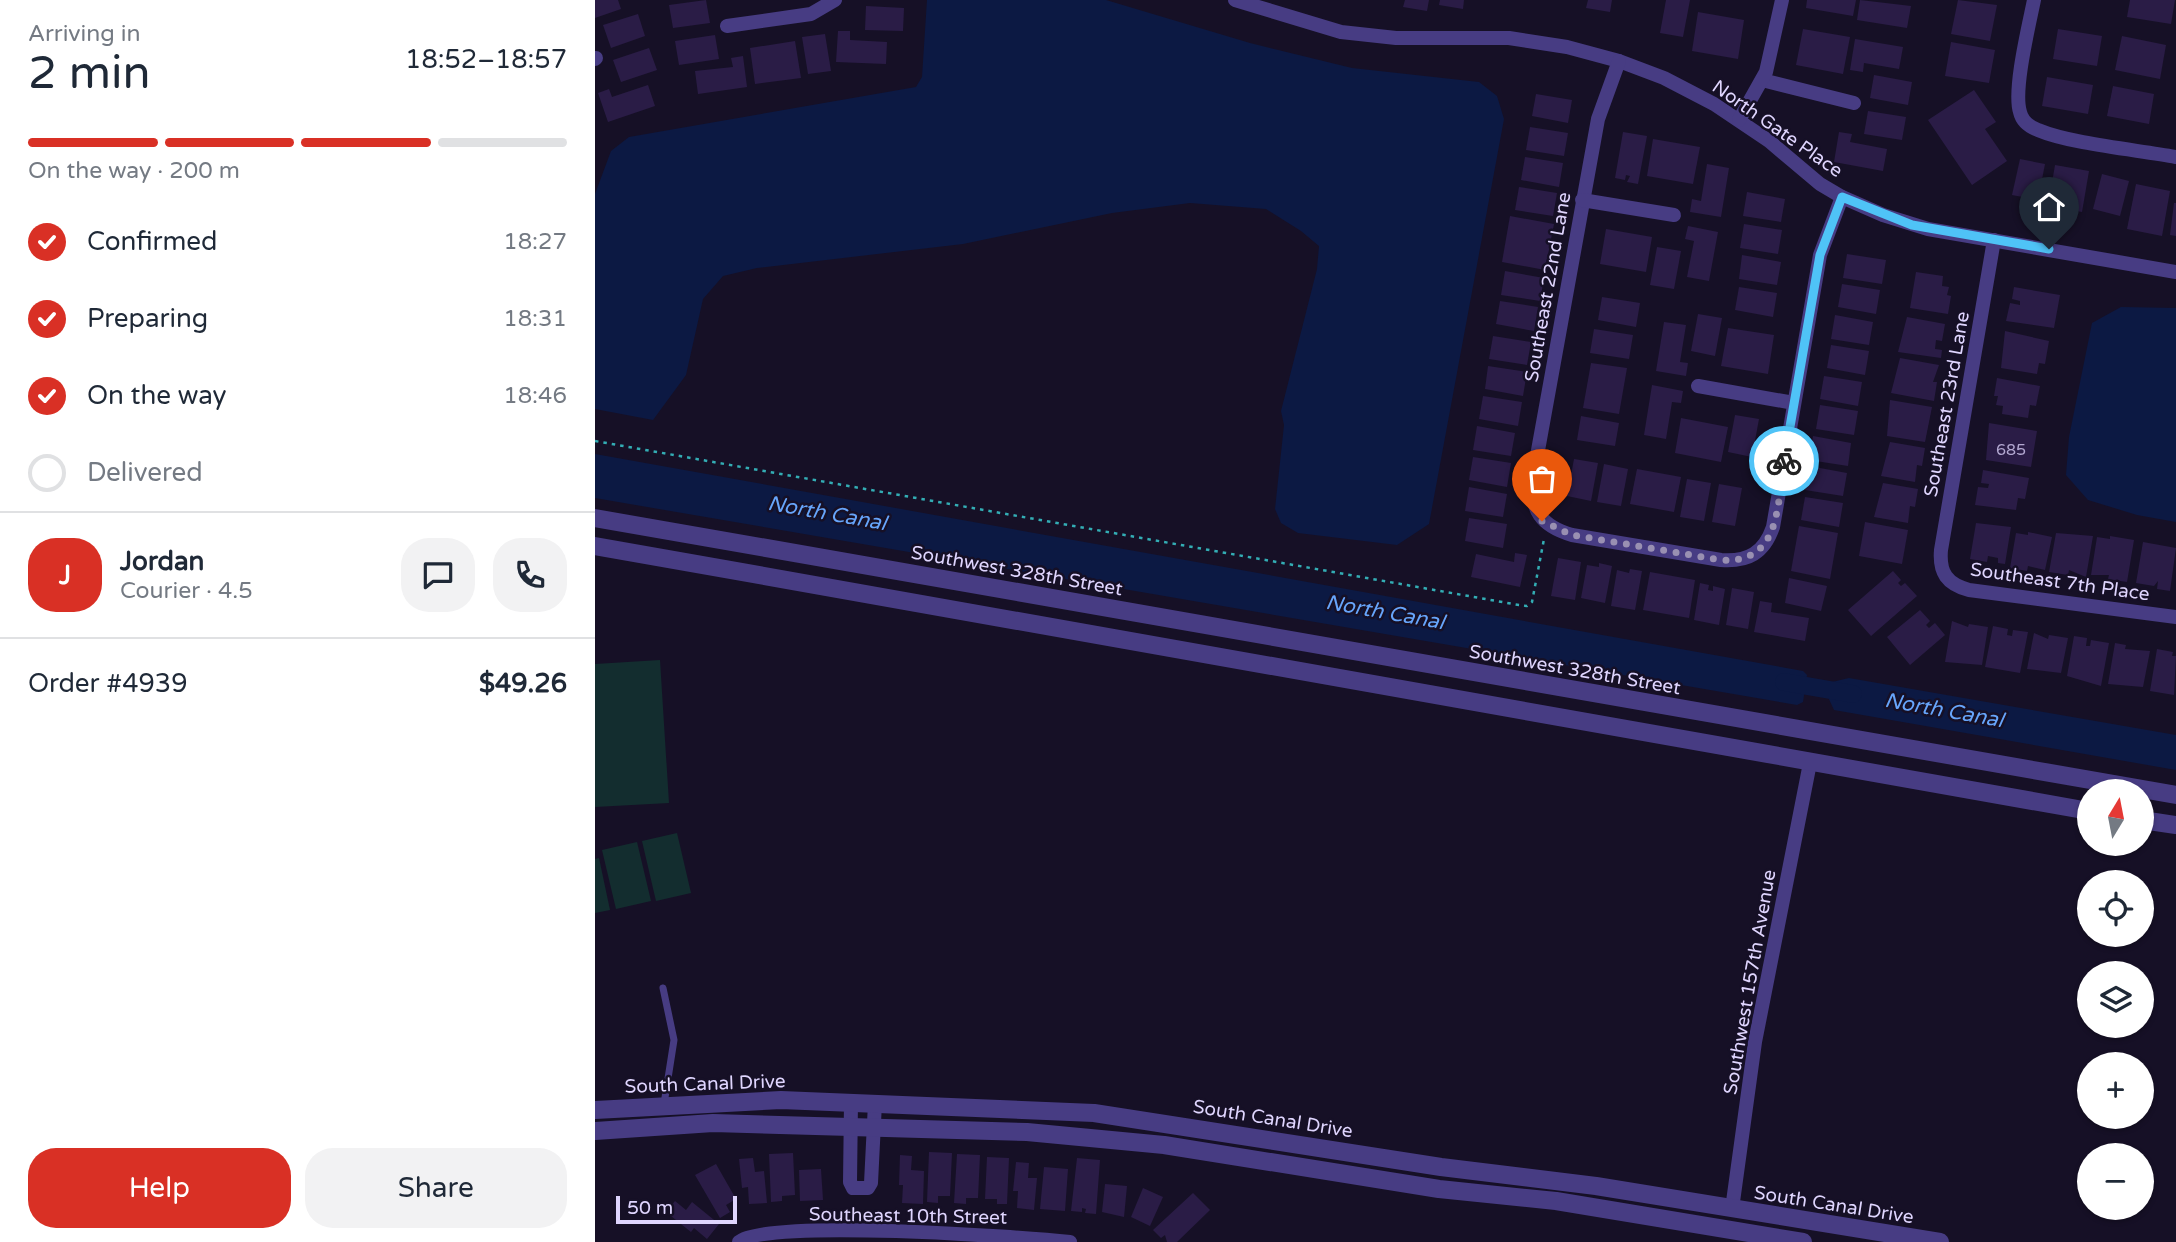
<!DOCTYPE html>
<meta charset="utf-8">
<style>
:root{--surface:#fff;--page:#f2f2f3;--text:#1f2937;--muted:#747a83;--line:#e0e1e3;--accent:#d93025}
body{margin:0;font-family:"Varela Round",sans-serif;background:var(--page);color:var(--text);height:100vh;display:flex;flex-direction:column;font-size:26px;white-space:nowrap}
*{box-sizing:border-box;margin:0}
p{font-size:23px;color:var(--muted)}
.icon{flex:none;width:38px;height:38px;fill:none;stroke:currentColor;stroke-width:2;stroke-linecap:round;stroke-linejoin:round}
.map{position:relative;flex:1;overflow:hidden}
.sheet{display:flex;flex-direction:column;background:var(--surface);width:595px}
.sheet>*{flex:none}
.needle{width:46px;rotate:10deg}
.buttons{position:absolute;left:1482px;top:779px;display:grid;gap:14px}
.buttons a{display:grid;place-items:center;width:77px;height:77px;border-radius:50%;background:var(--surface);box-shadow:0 2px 5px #0004;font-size:35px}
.scale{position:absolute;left:21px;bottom:18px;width:121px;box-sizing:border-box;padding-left:7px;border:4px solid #dfd5fe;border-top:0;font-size:19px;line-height:24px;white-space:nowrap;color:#dfd5fe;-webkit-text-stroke:5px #161026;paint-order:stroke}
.pin{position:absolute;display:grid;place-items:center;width:60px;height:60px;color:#fff;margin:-72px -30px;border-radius:50% 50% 50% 0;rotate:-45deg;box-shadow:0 0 7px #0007}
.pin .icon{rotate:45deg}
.courier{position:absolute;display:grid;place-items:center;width:70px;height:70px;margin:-35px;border:5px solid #4fc3f7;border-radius:50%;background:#fff;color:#222;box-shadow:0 2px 9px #0007}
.headline em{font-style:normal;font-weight:600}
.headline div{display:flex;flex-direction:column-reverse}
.headline{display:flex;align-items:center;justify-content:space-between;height:119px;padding:0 28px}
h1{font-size:46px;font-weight:600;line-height:52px}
.bar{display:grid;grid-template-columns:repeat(4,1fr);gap:10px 7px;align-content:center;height:84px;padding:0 28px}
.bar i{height:9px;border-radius:5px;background:var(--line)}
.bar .active{background:var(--accent)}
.bar p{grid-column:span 4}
.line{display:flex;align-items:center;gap:18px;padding:0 28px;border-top:2px solid var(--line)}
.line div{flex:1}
.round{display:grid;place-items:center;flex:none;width:74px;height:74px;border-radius:28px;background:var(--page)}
ol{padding:0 28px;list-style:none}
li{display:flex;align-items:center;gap:21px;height:77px}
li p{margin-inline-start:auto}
li .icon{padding:7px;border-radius:50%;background:var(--accent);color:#fff;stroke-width:4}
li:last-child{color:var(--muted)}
li i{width:38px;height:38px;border:4px solid var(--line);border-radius:50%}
.action{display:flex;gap:14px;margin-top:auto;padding:14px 28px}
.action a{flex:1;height:80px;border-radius:28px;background:var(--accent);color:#fff;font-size:28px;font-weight:600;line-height:80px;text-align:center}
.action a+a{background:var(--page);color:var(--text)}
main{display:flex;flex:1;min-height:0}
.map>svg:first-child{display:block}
</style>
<main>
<section class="sheet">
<div class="headline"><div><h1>2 min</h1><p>Arriving in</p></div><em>18:52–18:57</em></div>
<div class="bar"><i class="active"></i><i class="active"></i><i class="active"></i><i></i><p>On the way · 200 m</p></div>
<ol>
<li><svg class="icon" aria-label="check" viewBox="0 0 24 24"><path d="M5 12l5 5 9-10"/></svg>Confirmed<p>18:27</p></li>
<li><svg class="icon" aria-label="check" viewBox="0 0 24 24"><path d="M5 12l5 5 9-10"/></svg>Preparing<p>18:31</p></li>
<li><svg class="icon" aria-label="check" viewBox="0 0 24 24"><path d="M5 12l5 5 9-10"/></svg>On the way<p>18:46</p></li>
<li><i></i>Delivered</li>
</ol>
<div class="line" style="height:126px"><b class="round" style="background:var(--accent);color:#fff">J</b><div><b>Jordan</b><p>Courier · 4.5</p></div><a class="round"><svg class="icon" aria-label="chat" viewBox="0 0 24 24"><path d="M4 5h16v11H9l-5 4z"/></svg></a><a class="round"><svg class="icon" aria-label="phone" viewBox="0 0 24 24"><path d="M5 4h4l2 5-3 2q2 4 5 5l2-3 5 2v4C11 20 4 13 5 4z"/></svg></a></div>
<div class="line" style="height:91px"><div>Order #4939</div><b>$49.26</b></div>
<div class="action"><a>Help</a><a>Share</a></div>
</section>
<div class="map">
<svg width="1581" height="1242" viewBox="0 0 1581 1242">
<rect width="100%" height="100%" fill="#161026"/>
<g fill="#132d2f">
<path d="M65,660l9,143 -74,4v-143z"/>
<path d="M82,833l14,60 -35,8 -14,-60z"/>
<path d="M42,842l14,59 -35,8 -14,-59z"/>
<path d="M4,858l11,52 -15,3v-54z"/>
</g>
<g fill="#0c1943">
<path d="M332,0h179l144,43 102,25 127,14 18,14 7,23 -75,405 -32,21 -99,-12 -17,-10 -6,-14 9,-84 -3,-14 36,-142 2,-23 -18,-15 -35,-22 -76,-6 -78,10 -149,31 -206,24 -34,8 -20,23 -17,76 -33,45 -58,-11v-215l16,-43 18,-14 287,-50 6,-10z"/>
<path d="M1526,307l55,1v214l-39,-7 -49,-15 -22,-25 3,-38 23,-114z"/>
<path d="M0,454l1208,217 4,4 -4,27 -6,3 -1202,-207z"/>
<path d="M1254,678l327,57v35l-342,-60 -6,-13 4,-15z"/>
</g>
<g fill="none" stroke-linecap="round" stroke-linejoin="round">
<path stroke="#0c1943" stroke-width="18" d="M1189,682l69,12"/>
</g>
<g fill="#2a1c46">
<path d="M0,0h23l3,9 -26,9z"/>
<path d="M111,0l4,23 -37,5 -4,-23z"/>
<path d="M810,0h24l-2,11 -24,-4z"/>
<path d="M845,0h24l-1,9 -24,-4z"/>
<path d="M993,0h24l-2,12 -24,-4z"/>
<path d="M1071,0h24l-7,37 -23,-4z"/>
<path d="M1212,0h49l-3,16 -47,-8z"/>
<path d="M1265,0l51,6 -4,22 -50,-8z"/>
<path d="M1363,0l39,5 -7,36 -39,-7z"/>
<path d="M1535,0h45l-4,24 -44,-7z"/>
<path d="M271,6l38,2 -1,23 -38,-1z"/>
<path d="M1103,12l46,8 -6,39 -46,-8z"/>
<path d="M43,14l7,22 -34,12 -8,-23z"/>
<path d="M1208,29l47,8 -7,37 -47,-9z"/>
<path d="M1463,29l44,7 -5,30 -44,-7z"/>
<path d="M243,31h12v9l37,2 -1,22 -50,-2z"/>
<path d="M230,34l6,37 -23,3 -6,-37z"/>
<path d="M120,35l4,24 -40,6 -4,-24z"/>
<path d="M1527,36l44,9 -6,34 -45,-9z"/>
<path d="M1260,39l48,8 -4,22 -35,-6 -1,9 -13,-2z"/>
<path d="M200,41l6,37 -46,6 -5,-36z"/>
<path d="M1356,42l44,8 -6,33 -44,-7z"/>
<path d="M54,48l8,22 -36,12 -8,-22z"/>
<path d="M148,56l4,31 -49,7 -3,-23 38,-4 -2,-9z"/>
<path d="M1279,75l38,7 -4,23 -38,-7z"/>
<path d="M1452,77l46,8 -5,29 -46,-8z"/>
<path d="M53,85l7,21 -47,16 -10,-29 11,-4 3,8z"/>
<path d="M1518,86l41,8 -5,30 -42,-8z"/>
<path d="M1379,90l22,32 -11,7 22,32 -35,24 -44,-65z"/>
<path d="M941,94l36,6 -4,23 -36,-7z"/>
<path d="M1273,111l38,6 -4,23 -38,-6z"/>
<path d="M935,127l38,6 -4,23 -38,-6z"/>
<path d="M1028,132l24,4 -9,48 -11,-2 3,-6 -4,-1 -1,5 -10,-2z"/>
<path d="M1244,132l13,2 -2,8 37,7 -4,22 -49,-9z"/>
<path d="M1058,139l47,8 -7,37 -46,-8z"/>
<path d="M930,157l38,6 -4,24 -38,-7z"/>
<path d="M1425,159l25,5 -7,36 -26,-5z"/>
<path d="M1112,164l22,4 -8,49 -31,-5 2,-13 9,2z"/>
<path d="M1460,165l34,6 -7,41 -34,-6z"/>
<path d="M1507,174l27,7 -9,35 -27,-7z"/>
<path d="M1541,184l34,7 -8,45 -35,-7z"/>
<path d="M924,187l38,6 -4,23 -38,-6z"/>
<path d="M1152,192l38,7 -4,23 -38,-6z"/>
<path d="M1579,203h2v33l-6,-1z"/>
<path d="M915,216l44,8 -9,46 -43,-8z"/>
<path d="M1149,224l38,6 -4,24 -38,-6z"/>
<path d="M1093,226l30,6 -9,49 -22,-4 7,-36 -9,-2z"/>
<path d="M1011,229l46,8 -6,35 -46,-8z"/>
<path d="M1062,247l24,4 -7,38 -24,-4z"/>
<path d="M1252,254l39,6 -4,24 -39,-6z"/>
<path d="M1147,255l39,7 -4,23 -38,-6z"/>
<path d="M910,271l39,7 -4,23 -39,-6z"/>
<path d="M1321,272l27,4 -1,10 7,1 -2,8 4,1 -3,18 -38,-6z"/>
<path d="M1247,284l38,6 -4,24 -38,-7z"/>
<path d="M1144,287l38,6 -4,24 -38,-7z"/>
<path d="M1419,287l46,8 -6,33 -48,-7 4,-18 10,2v-4l-8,-2z"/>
<path d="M1007,297l38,6 -4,24 -38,-7z"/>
<path d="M905,301l38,6 -4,24 -38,-7z"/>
<path d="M1103,314l24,4 -7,38 -24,-5z"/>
<path d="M1240,315l38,7 -4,23 -38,-6z"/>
<path d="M1312,317l38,7 -3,17 -6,-1 -1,9 7,1 -1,8 -43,-6z"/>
<path d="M1069,322l22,3 -6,37 8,1 -2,13 -30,-5z"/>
<path d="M1133,328l46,7 -6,39 -47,-8z"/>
<path d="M999,329l39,6 -4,24 -39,-6z"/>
<path d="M1410,331l44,10 -4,23 -6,-1 -2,11 -36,-6z"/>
<path d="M898,336l38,6 -4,23 -38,-6z"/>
<path d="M1236,345l38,6 -4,24 -38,-7z"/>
<path d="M1305,358l39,7 -6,17h4l-3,19 -43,-8z"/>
<path d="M996,363l36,5 -8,46 -36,-6z"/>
<path d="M893,366l39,6 -4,24 -38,-7z"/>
<path d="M1229,376l38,6 -4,24 -38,-7z"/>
<path d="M1402,378l43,8 -4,20 -6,-1 -2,13 -26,-4 1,-8 -7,-1 2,-9h-4z"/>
<path d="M1057,385l31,6 -2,12 -9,-1 -6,37 -22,-4z"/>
<path d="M888,396l39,6 -4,24 -39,-7z"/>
<path d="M1295,400l42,7 -7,35 -38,-6z"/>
<path d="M1225,405l38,6 -4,24 -38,-6z"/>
<path d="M1140,415l24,4 -7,38 -24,-5z"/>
<path d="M986,416l38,7 -4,23 -38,-6z"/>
<path d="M1086,418l47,9 -7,35 -46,-9z"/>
<path d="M1394,423l48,8 -6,36 -45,-7z"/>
<path d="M882,426l38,7 -4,23 -38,-6z"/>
<path d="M1218,436l38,7 -3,23 -39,-6z"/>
<path d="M1295,442l35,6 -3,18 -5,-1 -2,17 -34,-6z"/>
<path d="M878,457l38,6 -4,24 -38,-7z"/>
<path d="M979,459l24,4 -7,38 -24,-5z"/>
<path d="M1009,464l24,5 -7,37 -24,-4z"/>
<path d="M1214,466l38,7 -4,23 -38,-6z"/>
<path d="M1042,469l44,8 -7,35 -44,-8z"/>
<path d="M1388,470l46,8 -4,21 -7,-1 -2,12 -41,-5 3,-18 10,1 1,-4 -8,-1z"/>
<path d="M1092,479l24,4 -7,38 -24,-4z"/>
<path d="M1288,483l35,6 -3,18 -5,-1 -2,17 -34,-6z"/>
<path d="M1124,484l23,4 -7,38 -23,-4z"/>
<path d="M874,487l38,7 -4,23 -38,-6z"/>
<path d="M1210,497l38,6 -4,24 -38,-7z"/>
<path d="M874,518l38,6 -4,24 -38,-7z"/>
<path d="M1270,522l43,8 -6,34 -43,-8z"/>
<path d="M1381,523l35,4 -6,37 -7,-1v-5l-10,-2 -1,6 -17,-3z"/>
<path d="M1204,526l39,7 -8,46 -39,-8z"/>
<path d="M1433,532l24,5 -7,33 -17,-4 -1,5 -17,-3 6,-35 12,2z"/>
<path d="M1461,533l37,3 -7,41 -17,-7 -1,5 -19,-3z"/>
<path d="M1515,536l24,4 -7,42 -19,-3 1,-4h-18l6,-38 13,2z"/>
<path d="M1548,542l33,6 -6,43 -13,-2 1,-8 -4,5 -18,-3z"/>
<path d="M920,553l12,2 -7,32 -49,-10 5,-23 38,8z"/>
<path d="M963,558l23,4 -6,38 -24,-4z"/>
<path d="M1004,563l13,3 -7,37 -24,-5 6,-33 12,2z"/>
<path d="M1035,569l12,2 -7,39 -24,-4 6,-36 12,3z"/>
<path d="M1298,571l8,9 -3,3 3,3 4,-3 12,13 -46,40 -23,-26z"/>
<path d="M1055,572l45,8 -6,38 -46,-8z"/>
<path d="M1194,578l38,8 -6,25 -36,-8z"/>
<path d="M1105,583l9,2 -1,5 5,1v-5l12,3 -6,36 -25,-5z"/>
<path d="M1137,588l22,4 -6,37 -22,-4z"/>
<path d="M1165,601l12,2 -1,9 38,6 -4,23 -51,-9z"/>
<path d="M1325,610l10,11 -4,4 3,3 6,-5 10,12 -35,30 -23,-28z"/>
<path d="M1357,621l16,6 1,-3 19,3 -6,38 -37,-3z"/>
<path d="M1398,626l15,3 -1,6 5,1 1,-6 15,2 -8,41 -35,-6z"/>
<path d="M1439,633l14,6 1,-4 19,3 -7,35 -34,-4z"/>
<path d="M1479,636l13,2 -1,8h4l1,-6 18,3 -8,43 -34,-10z"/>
<path d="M1520,643l11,2 -1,4 25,2 -7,36 -35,-3z"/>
<path d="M1562,649l16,3 -1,4h4l-2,39 -24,-4z"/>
<path d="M334,1152l23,1 -2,43h-12v7l-11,-1z"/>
<path d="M198,1153l2,42 -13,1v5l-11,1 -2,-48z"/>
<path d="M362,1154l23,1 -2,43h-12v6l-12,-1z"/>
<path d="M305,1155l12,1 -1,14 13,1 -1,33 -21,-1 1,-18h-4z"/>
<path d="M392,1157l22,1 -2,46h-10v-5h-12z"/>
<path d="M158,1158l2,14 9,-1 3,32 -18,1 -1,-17 -6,1 -3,-29z"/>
<path d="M482,1158l23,2 -4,54 -11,-1 1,-4 -4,-1v4l-11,-1z"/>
<path d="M421,1162l13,1 -1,15h9l-3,32 -17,-2 1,-17h-5z"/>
<path d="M121,1164l20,35 -10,6 4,7 -10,6 -25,-43z"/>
<path d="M449,1167l24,2 -3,42 -25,-2z"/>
<path d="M226,1169l2,31 -23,1 -1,-31z"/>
<path d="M510,1184l22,2 -3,31 -22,-5z"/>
<path d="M548,1188l20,9 -13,29 -19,-9z"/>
<path d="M598,1193l17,17 -33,32h-10l-2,-7 -4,3 -8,-8z"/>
<path d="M80,1201l11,9 6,-8 27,22 -12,15 -13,-11 -3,4 -25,-20z"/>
</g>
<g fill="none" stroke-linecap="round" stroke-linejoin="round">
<path stroke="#33adb4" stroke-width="2.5" stroke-dasharray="3.5 5" stroke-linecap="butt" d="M0,441l924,164 8,1 5,-4 12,-63"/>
<path stroke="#473c83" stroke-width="7" d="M68,988l11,52 -10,64"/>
<g stroke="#473c83" stroke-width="14">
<path d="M640,0l106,32 55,6h113l58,9 52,14 45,17 50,26 55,37 51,43 22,13 41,18 45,14 248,43"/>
<path d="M1439,0c-5,25 -21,90 -14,112 2,9 10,15 18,18 33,14 101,20 138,27"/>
<path d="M132,26l84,-12 24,-14"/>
<path d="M0,59l1,-1"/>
<path d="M1024,61l-21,58 -65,359c-3,32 8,48 39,57l149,25c27,2 43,-7 52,-33l47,-272 22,-58"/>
<path d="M1167,80l92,23"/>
<path d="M1144,120l27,-48 16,-72"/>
<path d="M987,200l92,15"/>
<path d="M1399,240l-53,310c-2,23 6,34 28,40l207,27"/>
<path d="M1103,386l96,17"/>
<path d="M256,1102l-1,80 3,6h15l3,-5 4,-80"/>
<path d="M1137,1209l23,-167 55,-279"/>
<path d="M144,1242c26,-24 283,-5 331,0"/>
</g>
<g stroke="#473c83" stroke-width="18">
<path d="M0,518l1581,277"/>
<path d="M0,546l1494,265"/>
<path d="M1547,820l34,5"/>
<path d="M0,1110l186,-10 313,13 347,54 155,19 344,56"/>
<path d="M0,1131l118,-8 314,9 137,13 275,44 117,12 247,41"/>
</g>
</g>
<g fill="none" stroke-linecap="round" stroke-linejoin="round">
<path stroke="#9990b2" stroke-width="7" stroke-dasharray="0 12.6" d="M947,521l30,14 149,25c60,4 56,-55 63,-99"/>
<path stroke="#4fc3f7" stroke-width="9" d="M1189,461l36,-206 22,-58 70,28 137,24"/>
</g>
<g text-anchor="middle" stroke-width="5" stroke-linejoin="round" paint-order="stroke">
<g font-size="16" fill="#b2a7d0">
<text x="1416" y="455">685</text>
</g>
<g font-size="19" fill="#dfd5fe" stroke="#161026">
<text transform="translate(1183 128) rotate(35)" y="7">North Gate Place</text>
<text transform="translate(952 287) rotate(-80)" y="7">Southeast 22nd Lane</text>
<text transform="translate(1351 404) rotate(-80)" y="7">Southeast 23rd Lane</text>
<text transform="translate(422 570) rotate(10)" y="7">Southwest 328th Street</text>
<text transform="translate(1465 581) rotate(8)" y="7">Southeast 7th Place</text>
<text transform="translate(980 669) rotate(10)" y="7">Southwest 328th Street</text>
<text transform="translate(1154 982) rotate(-80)" y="7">Southwest 157th Avenue</text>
<text transform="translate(110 1083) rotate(-2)" y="7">South Canal Drive</text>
<text transform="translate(678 1118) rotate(9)" y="7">South Canal Drive</text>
<text transform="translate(1239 1204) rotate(9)" y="7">South Canal Drive</text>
<text transform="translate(313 1215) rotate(1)" y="7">Southeast 10th Street</text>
</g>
<g font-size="21" font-style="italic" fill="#67a5fb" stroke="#161026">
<text transform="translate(232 513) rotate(10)" y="7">North Canal</text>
<text transform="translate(790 612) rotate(10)" y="7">North Canal</text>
<text transform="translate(1349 710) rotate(10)" y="7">North Canal</text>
</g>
</g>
</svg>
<div class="buttons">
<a><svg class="needle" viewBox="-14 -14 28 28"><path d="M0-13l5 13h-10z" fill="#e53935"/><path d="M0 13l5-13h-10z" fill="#747a83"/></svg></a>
<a><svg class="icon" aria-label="locate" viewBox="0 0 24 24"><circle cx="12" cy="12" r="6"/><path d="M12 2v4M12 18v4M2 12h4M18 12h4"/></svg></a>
<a><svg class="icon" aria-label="layers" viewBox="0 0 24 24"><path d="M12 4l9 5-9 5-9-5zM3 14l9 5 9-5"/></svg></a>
<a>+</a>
<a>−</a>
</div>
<div class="scale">50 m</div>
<div class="pin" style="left:947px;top:521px;background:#ea580c"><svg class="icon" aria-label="bag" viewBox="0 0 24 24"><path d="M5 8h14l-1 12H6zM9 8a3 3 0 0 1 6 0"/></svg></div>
<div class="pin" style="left:1454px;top:249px;background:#1f2937"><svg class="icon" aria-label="home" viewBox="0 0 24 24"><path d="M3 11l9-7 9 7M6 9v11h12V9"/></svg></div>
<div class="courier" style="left:1189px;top:461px"><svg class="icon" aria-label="bike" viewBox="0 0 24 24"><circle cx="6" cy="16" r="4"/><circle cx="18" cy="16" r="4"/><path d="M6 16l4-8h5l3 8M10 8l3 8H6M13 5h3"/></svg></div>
</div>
</main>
